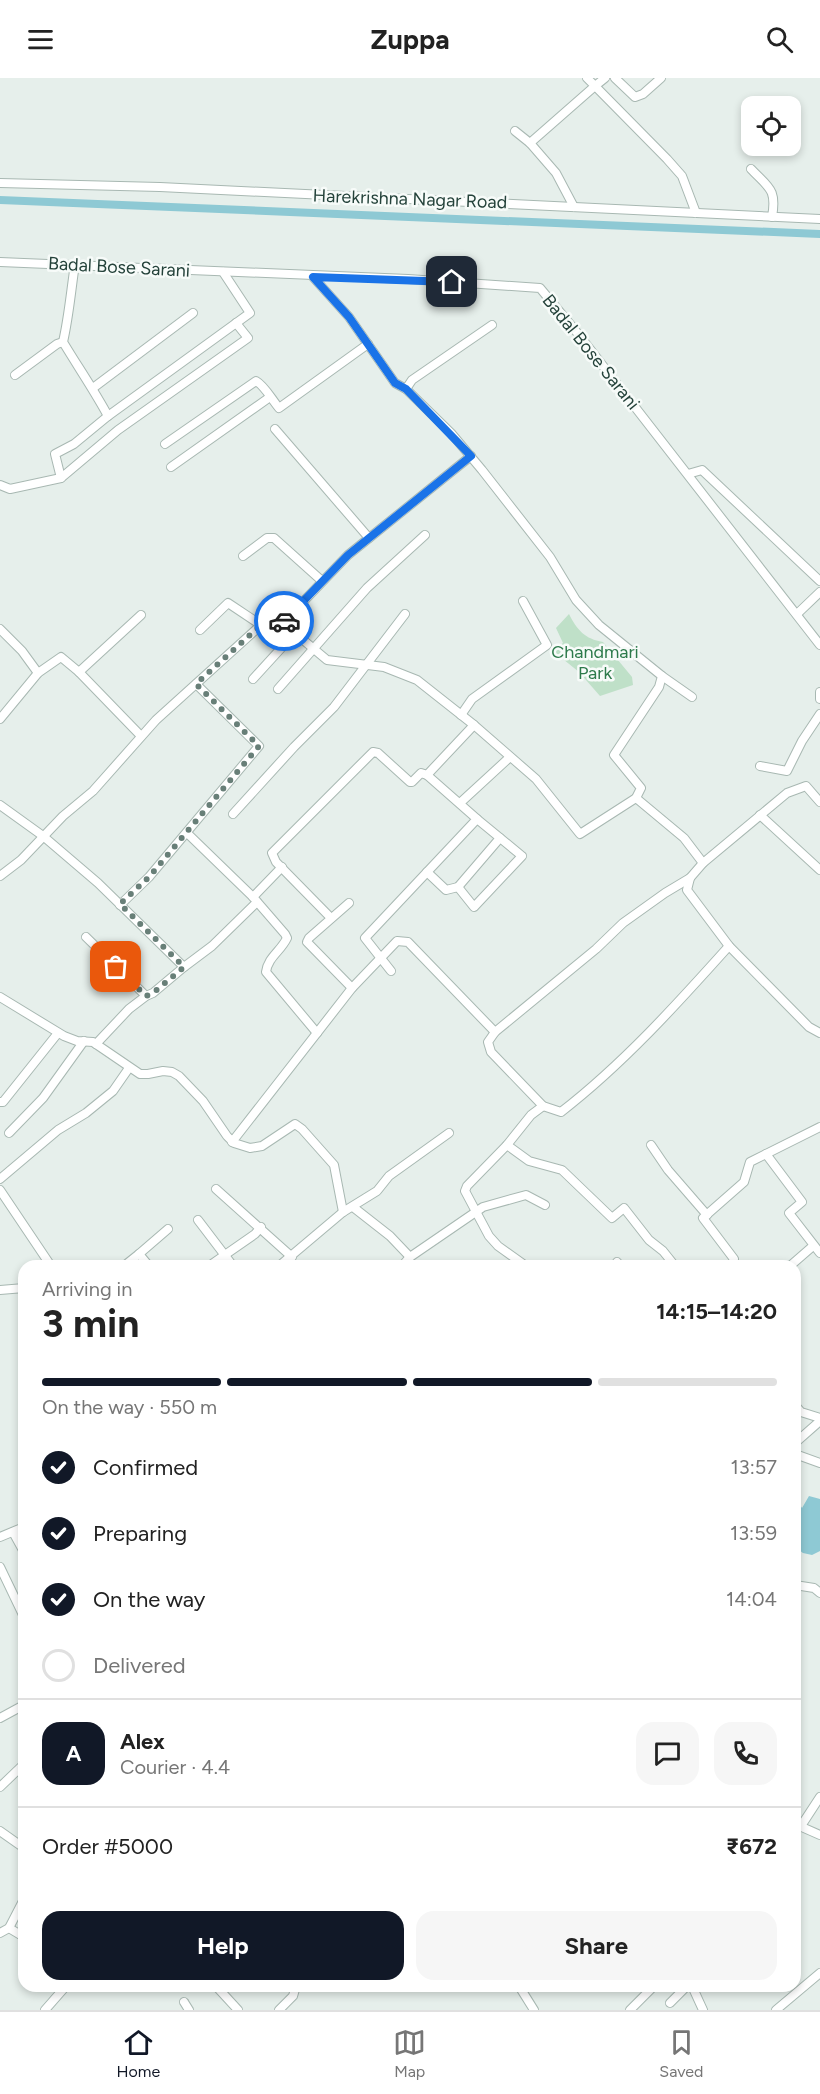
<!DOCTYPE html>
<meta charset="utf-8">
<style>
:root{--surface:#fff;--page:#f6f6f6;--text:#222;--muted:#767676;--line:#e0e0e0;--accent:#111827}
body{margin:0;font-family:Figtree,sans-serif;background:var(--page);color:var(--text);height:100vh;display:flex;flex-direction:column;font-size:22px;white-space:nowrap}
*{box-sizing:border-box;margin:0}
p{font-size:20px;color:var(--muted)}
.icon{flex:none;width:33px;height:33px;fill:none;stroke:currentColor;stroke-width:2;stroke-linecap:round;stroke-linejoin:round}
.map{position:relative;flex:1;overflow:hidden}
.drawer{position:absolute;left:18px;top:1182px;width:783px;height:732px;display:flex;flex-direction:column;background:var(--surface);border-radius:18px;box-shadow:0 3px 9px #0003}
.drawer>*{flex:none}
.tools{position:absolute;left:741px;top:18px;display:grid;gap:12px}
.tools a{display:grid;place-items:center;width:60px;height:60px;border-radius:12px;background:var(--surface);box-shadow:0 3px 9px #0003;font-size:30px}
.pin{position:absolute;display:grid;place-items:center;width:51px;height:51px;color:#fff;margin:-26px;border-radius:12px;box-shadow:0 3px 9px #0006}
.courier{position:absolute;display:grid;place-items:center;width:60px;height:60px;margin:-30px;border:4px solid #1a73e8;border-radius:50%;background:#fff;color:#222;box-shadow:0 2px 8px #0007}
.head em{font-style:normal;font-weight:700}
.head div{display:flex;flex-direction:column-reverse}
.head{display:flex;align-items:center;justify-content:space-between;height:102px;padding:0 24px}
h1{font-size:39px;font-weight:700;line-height:45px}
.bar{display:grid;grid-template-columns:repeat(4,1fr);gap:9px 6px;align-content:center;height:72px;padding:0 24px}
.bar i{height:8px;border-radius:4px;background:var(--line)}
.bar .selected{background:var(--accent)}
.bar p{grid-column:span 4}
.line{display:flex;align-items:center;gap:15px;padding:0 24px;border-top:2px solid var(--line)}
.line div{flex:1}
.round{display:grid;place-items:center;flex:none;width:63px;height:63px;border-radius:18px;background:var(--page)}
ol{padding:0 24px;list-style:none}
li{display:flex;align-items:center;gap:18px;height:66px}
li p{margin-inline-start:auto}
li .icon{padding:6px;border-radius:50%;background:var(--accent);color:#fff;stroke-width:4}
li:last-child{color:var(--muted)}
li i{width:33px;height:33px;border:3px solid var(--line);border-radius:50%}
.action{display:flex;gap:12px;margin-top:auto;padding:12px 24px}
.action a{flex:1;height:69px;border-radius:18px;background:var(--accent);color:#fff;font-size:24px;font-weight:700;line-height:69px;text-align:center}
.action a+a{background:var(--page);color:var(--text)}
header{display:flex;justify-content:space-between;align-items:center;height:78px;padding:0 24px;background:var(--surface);font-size:27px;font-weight:700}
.menu{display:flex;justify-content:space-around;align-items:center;height:84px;border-top:2px solid var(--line);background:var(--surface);font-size:16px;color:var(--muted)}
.menu a{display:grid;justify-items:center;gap:3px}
.menu .selected{color:var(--accent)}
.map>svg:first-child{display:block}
</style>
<header><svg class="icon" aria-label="menu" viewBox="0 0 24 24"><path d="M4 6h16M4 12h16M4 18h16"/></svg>Zuppa<svg class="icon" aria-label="search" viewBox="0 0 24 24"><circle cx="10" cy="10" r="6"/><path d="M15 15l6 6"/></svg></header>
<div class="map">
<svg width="820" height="1932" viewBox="0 0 820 1932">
<rect width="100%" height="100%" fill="#e6efeb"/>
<path fill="#bfe0c8" d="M569,536c8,16 16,25 34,28l29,35 1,8 -33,11 -21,-24 -26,-21 10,-8 -7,-15z"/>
<path fill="#8ec9d4" d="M809,1418l11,3v52l-8,4 -9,-2 -8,-6v-50l7,11z"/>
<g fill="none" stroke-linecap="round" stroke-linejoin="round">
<path stroke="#8ec9d4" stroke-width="8" d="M0,122l820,34"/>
<defs>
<g id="minor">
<path d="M605,0l-10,8 72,73 15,17 14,37"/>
<path d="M615,0l20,19 8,-3 18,-16"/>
<path d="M515,53l15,12 26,30 18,34"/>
<path d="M530,65l65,-57 -8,-8"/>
<path d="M751,91c18,19 26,20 21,48"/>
<path d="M0,105l160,4 660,32"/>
<path d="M0,184l408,17 132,9 39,47 241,310"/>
<path d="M75,186c-4,26 -6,52 -12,78 15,25 31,48 45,74"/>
<path d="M313,199l36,40 46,66 11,6 45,44 31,37 68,87 26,43 23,25 63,51 -3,11 -45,68 27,33 -5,10 48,40 19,25 -13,15 -3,12 42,56 80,81 11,6"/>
<path d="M15,297l42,-31 6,-2"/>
<path d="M93,310l100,-75"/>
<path d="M406,311l6,-9 80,-55"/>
<path d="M275,351l94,109"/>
<path d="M165,366l91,-63c9,5 16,19 23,27l89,-64"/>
<path d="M171,389l99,-70"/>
<path d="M688,396l14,-4 118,111"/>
<path d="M61,400l-6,-24 19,-10 34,-28 142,-103 -27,-41"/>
<path d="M0,407l10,4 51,-11 57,-48 130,-92 -12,-15"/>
<path d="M243,478l24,-18h7l48,43"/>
<path d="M797,536l23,-22"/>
<path d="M283,545l44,37 57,7 33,13 57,45 62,54 44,55 56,-36"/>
<path d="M0,551l22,22 16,22"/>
<path d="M200,552l28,-27 33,22"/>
<path d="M79,594l62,-57"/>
<path d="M662,598l30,21"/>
<path d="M253,601l42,-46"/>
<path d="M278,611l89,-101 58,-53"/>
<path d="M820,614v7"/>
<path d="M461,637l11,-16 75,-54 -24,-44"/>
<path d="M0,641l38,-46 23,-16 18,15 62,64"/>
<path d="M760,688l27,5 15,-30 18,-27"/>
<path d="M460,725l50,-46"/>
<path d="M0,727l43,31 55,47 86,84"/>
<path d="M233,736l61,-67 40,-40 71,-93"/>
<path d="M760,737l60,55"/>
<path d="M187,755l66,64 32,37 2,4c-6,13 -19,19 -21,34l51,61"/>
<path d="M703,785l84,-70 19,-7 14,16"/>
<path d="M427,794l19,18 12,-3 16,20 48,-51 -45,-37"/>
<path d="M0,798l21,-16 42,-44 30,-25 63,-71 105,-95 11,9 76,-79 123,-99"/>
<path d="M690,800l-25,15 -42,30 -27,26 -101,83 -7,10 3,10 52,54 18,6c62,-48 116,-108 168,-166"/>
<path d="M458,809l42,-49"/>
<path d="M253,819l29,-30"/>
<path d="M349,825l-40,35 -2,4 45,46"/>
<path d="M120,827l29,-28 110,-131 -63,-62"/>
<path d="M331,840l-55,-56 -4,-9 101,-101 5,1 32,29h2l9,-9 6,2"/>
<path d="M86,859l60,59"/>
<path d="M391,893l-26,-33 112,-119 -50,-44 47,-50"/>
<path d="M0,919l64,39 13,5 16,1 47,32h8l15,-3 9,1 7,4 24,25 24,35 7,7 16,5 12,-2 33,-22 7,5 32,36 9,47"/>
<path d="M96,966l33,-35 17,-13 7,-3 31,-26 28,-21 45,-44"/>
<path d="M0,1024h3l55,-69"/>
<path d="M9,1055l34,-35 41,-57"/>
<path d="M232,1064l120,-154 45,-47 11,1 87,90"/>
<path d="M507,1067l22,16 33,9 50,48 12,-10 25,32 14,11 12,15"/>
<path d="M651,1067l17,25 39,45"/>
<path d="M766,1076l36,48 -13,11 31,40"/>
<path d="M0,1101l58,-49 28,-17 27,-22 16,-23"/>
<path d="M216,1111l76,68"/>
<path d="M0,1112l51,76"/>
<path d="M353,1129l37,29 20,21"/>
<path d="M198,1142l35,46"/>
<path d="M139,1176l29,-25"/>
<path d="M617,1184l3,4"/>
<path d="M124,1188l15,-12 10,12"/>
<path d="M209,1188l46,-32 6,-7"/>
<path d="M279,1188l64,-54 34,-21 12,-15 60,-43"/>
<path d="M402,1188l8,-9 73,-50 43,-12 19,10"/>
<path d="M526,1188l-28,-20 -9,-10 -24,-45 2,-5 40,-41 24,-30 12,-9"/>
<path d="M731,1188l3,-7 -31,-41 41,-36 6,-20 70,-35"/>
<path d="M790,1188l23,-20"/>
<path d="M0,1212l24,-2"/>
<path d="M795,1327l6,7 19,6"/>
<path d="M795,1365l25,-22"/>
<path d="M795,1376l25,9"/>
<path d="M13,1454l11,20"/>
<path d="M0,1459l24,-10"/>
<path d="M0,1489l24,50"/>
<path d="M795,1507l19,3 6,5"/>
<path d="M0,1640l24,-13"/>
<path d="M0,1709l24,-23"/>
<path d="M795,1746l25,11"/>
<path d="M801,1748l19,-29"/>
<path d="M0,1753l24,17"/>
<path d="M9,1850l15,9"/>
<path d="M0,1855l9,-5 15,-29"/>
<path d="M216,1908l22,24"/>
<path d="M519,1908l15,24"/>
<path d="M692,1908l11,24"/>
<path d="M184,1924l5,8"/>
<path d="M670,1925l17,-17"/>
<path d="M45,1932l21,-24"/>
<path d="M279,1932l14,-14 3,-10"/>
<path d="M630,1932l24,-24"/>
<path d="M776,1932l44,-37"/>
</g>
</defs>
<use href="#minor" stroke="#a8b8b2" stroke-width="10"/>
<use href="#minor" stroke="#fff" stroke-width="8"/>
</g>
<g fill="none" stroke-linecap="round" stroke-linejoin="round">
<path stroke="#687f78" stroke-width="6" stroke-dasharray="0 10.8" d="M116,889l30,29 7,-3 31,-26 -64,-63 29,-27 110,-131 -63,-62 65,-59 11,9 12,-13"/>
<path stroke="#1a73e8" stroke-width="8" d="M284,543l64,-66 123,-99 -65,-67 -11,-6 -46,-66 -36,-40 139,5"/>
</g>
<g text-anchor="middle" stroke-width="5" stroke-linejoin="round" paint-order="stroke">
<g font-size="18" fill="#24423a" stroke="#f7fbf9">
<text transform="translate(410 121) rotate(2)" y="6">Harekrishna Nagar Road</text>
<text transform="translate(119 189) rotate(3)" y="6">Badal Bose Sarani</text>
<text transform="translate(591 274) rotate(51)" y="6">Badal Bose Sarani</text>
</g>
<g font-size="18" fill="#2d7a4b" stroke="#f7fbf9">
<text x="595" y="580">Chandmari<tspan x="595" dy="21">Park</tspan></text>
</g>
</g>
</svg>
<div class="tools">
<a><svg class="icon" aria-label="locate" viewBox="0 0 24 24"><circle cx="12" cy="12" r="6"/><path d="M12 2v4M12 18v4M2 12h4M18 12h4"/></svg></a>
</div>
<div class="pin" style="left:116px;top:889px;background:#ea580c"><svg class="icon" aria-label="bag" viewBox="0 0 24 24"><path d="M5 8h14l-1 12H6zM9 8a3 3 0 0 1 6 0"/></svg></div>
<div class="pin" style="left:452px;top:204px;background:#1f2937"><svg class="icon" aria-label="home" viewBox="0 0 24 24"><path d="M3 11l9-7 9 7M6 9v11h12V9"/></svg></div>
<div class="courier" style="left:284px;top:543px"><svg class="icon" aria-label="car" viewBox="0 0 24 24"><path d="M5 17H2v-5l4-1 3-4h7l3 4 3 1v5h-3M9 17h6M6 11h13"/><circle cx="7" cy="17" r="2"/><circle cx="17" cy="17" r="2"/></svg></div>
<section class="drawer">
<div class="head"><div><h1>3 min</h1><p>Arriving in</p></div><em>14:15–14:20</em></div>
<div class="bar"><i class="selected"></i><i class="selected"></i><i class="selected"></i><i></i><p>On the way · 550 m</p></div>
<ol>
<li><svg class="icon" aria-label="check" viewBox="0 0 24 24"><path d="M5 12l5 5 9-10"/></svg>Confirmed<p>13:57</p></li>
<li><svg class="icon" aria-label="check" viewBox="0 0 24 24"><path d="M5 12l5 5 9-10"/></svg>Preparing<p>13:59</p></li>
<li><svg class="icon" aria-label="check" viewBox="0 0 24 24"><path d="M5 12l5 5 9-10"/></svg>On the way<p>14:04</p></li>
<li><i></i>Delivered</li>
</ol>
<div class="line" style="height:108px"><b class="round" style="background:var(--accent);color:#fff">A</b><div><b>Alex</b><p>Courier · 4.4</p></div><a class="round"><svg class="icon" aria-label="chat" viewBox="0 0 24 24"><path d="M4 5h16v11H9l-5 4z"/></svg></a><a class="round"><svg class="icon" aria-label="phone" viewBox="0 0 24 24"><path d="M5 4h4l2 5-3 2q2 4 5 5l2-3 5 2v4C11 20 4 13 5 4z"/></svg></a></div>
<div class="line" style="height:78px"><div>Order #5000</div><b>₹672</b></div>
<div class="action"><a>Help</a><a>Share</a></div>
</section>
</div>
<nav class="menu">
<a class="selected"><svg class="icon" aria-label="home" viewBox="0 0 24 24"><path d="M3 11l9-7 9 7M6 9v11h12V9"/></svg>Home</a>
<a><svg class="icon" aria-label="map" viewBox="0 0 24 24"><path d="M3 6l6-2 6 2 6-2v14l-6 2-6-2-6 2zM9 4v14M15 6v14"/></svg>Map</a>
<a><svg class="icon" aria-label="saved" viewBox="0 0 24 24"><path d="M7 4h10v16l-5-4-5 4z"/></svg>Saved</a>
</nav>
